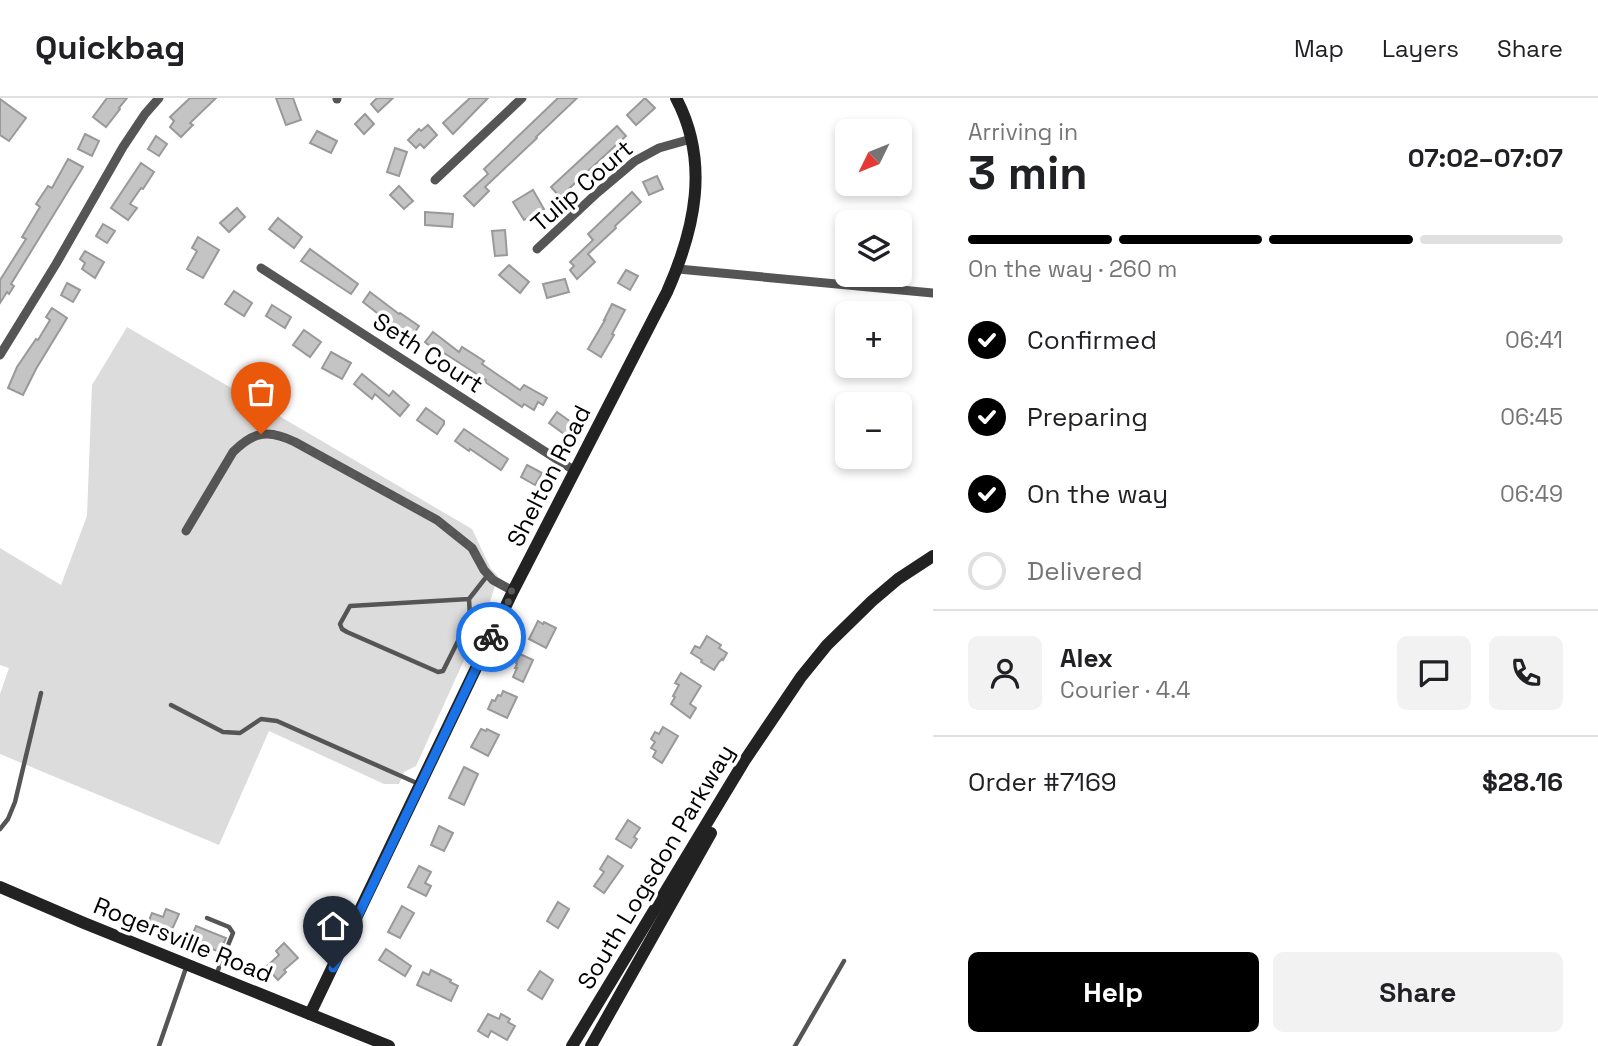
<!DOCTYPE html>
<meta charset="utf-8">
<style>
:root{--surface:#fff;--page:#f2f2f2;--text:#202124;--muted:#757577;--line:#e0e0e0;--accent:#000}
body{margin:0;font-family:"Space Grotesk",sans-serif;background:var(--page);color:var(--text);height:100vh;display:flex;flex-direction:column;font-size:26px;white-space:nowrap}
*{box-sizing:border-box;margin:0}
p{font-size:23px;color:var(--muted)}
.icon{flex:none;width:38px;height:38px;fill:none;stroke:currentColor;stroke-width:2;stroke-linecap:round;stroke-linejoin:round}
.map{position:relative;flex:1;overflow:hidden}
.details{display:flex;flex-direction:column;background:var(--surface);width:665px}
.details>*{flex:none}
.needle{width:46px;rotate:227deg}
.buttons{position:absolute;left:835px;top:21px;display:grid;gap:14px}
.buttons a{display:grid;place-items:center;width:77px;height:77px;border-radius:10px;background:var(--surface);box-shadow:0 4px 10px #0003;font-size:35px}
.pin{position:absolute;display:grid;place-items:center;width:60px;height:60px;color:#fff;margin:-72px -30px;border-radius:50% 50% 50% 0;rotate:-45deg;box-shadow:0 0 7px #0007}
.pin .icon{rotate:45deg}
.courier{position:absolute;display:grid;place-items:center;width:70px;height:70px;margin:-35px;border:5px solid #1a73e8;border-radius:50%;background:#fff;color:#222;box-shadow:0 2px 9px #0007}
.summary em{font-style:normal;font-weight:700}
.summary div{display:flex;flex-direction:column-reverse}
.summary{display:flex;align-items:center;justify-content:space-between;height:119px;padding:0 35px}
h1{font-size:46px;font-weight:700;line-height:52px}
.bar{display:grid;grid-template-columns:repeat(4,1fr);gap:10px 7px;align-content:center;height:84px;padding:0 35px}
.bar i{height:9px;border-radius:5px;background:var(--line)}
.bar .current{background:var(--accent)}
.bar p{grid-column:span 4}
.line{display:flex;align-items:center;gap:18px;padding:0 35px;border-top:2px solid var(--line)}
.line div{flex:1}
.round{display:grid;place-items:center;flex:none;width:74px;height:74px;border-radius:10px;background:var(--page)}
ol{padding:0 35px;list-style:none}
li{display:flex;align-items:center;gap:21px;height:77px}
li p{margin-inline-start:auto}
li .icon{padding:7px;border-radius:50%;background:var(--accent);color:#fff;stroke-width:4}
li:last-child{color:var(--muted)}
li i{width:38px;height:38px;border:4px solid var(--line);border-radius:50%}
.button{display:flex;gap:14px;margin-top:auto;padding:14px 35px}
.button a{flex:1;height:80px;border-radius:10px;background:var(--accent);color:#fff;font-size:28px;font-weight:700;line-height:80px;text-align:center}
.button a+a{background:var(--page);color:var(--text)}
header{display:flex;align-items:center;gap:42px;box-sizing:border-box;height:98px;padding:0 35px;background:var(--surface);border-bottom:2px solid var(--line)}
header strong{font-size:33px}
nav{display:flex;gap:38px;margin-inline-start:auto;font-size:24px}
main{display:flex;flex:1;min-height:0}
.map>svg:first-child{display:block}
</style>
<header>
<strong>Quickbag</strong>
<nav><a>Map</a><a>Layers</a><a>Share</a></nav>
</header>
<main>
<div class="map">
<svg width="933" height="948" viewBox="0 0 933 948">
<rect width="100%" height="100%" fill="#fff"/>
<path fill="#dcdcdc" d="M127,229l345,202 19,40 7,7 -9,29 -73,161 -12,6 -5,12h-15l-115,-53 -50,114 -219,-91v-60l9,-26 -9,-3v-117l61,37 26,-69 5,-131z"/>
<g fill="#c4c4c4" stroke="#999" stroke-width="2">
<path d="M107,0h20l-8,10 1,1 -14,18 -13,-10z"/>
<path d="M190,0h26l-26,25 3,2 -12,12 -11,-10 4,-6 -4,-4z"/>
<path d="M276,0h17l8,22 -15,5z"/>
<path d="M377,0h16l-15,14 -7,-8z"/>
<path d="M470,0h18l-35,36 -10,-11z"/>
<path d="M558,0h19l-41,39 1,1 -52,49 4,4 -15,15 -10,-10 24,-22 -4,-5z"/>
<path d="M645,0l10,10 -19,17 -9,-10z"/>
<path d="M0,1l26,19 -17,23 -9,-6z"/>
<path d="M365,16l9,10 -10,10 -9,-10z"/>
<path d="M428,27l9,10 -13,13 -4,-4 -4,4 -8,-8 11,-11 2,2z"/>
<path d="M617,28l9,10 -66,61 -9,-10z"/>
<path d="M317,33l20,10 -6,12 -21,-10z"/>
<path d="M85,36l14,7 -7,15 -14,-7z"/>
<path d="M156,38l11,8 -8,12 -11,-7z"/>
<path d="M395,50l12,4 -8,24 -12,-4z"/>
<path d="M68,61l15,8 -72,117 3,2 -5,8 -2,-2 -7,11v-23l26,-41 -4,-2 18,-30 -4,-3 12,-18 4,2z"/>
<path d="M141,65l13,9 -11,17 -2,-1 -11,16 7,4 -9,12 -17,-12z"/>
<path d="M657,78l6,13 -14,6 -6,-13z"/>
<path d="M399,88l14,15 -9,8 -14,-14z"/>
<path d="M533,92l11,19 -20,11 -11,-18z"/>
<path d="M632,94l9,10 -26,24 1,2 -28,26 7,8 -18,17 -7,-9 4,-4 -4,-4 23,-22 -5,-6z"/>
<path d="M237,110l8,9 -16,15 -9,-9z"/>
<path d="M425,114l28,2 -1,13 -27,-2z"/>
<path d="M278,120l24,19 -8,11 -25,-19z"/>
<path d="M103,126l12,7 -8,12 -11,-7z"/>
<path d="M505,132l2,25 -12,1 -3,-25z"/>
<path d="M198,139l21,13 -16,28 -16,-9 10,-18 -5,-3z"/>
<path d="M310,151l48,35 -7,10 -50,-33z"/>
<path d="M85,153l19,11 -9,16 -13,-9 3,-6 -5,-4z"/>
<path d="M509,167l20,17 -9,11 -21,-18z"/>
<path d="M626,172l12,6 -8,14 -12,-7z"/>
<path d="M565,181l4,13 -22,6 -4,-14z"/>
<path d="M67,185l13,7 -7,12 -12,-7z"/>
<path d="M234,193l18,12 -8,13 -19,-12z"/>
<path d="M370,194l29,22 1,-1 19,13 -7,10 -31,-20 -18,-14z"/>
<path d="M612,206l13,6 -13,24 2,1 -13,22 -13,-8 17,-29h-1z"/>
<path d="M272,207l19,12 -6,11 -19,-12z"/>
<path d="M52,210l15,10 -31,51 -13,26 -15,-7 9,-21 19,-28 2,1 12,-20 -4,-3z"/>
<path d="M304,232l17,12 -11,15 -17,-12z"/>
<path d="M433,234l26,20 3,-5 22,14 -2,3 38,26 4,-5 23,13 -4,7 -5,-3 -4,8 -10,-6 -2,3 -37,-25 1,-2 -42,-27 -2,3 -17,-14z"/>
<path d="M331,254l20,11 -9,16 -20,-11z"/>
<path d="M362,276l27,22 4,-5 16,14 -9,11 -25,-22 -3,5 -18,-15z"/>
<path d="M426,310l18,13v3l-7,10 -20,-14z"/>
<path d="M557,314l18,13 -8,11 -18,-13z"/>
<path d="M464,331l44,30 -7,11 -31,-21 -1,2 -14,-10z"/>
<path d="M527,367l15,8 -7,12 -14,-8z"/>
<path d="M538,523l5,3 1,-2 12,6 -10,20 -17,-9z"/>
<path d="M707,538l14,9 -2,3 8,5 -4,7 -1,-1 -3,3 -5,8 -13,-8 1,-2 -11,-7 4,-7 5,2z"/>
<path d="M520,556l13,6 -10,22 -10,-5 4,-9h-2l2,-4 -1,-1z"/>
<path d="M681,575l20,13 -11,18 6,4 -6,10 -19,-14 4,-7 -2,-1 6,-11 -4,-2z"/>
<path d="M503,593l14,6 -10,21 -19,-9 4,-9 3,1 3,-6 3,1z"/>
<path d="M663,629l15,9 -16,27 -9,-6 3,-6 -5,-3 4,-6 -4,-3 4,-7 4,2z"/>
<path d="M481,631l5,2 1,-2 12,6 -11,21 -17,-9z"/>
<path d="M464,669l14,7 -14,31 -15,-7z"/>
<path d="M628,722l12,8 -6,9 3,2 -6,9 -15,-9z"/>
<path d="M439,728l14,7 -9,18 -13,-6z"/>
<path d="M608,758l15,10 -19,27 -10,-7 10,-14 -4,-3z"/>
<path d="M419,768l12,6 -6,11 6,3 -5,10 -18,-9z"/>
<path d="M558,804l11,7 -11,19 -11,-7z"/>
<path d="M402,808l12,7 -14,25 -12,-6z"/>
<path d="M166,811l13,5 -9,20 -23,-9 5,-12 11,4z"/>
<path d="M196,828l30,12 -6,14 -30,-11z"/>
<path d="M284,845l14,15 -14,12 2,2 -8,8 -12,-13 13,-12 -3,-4z"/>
<path d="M386,851l25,17 -6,10 -26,-16z"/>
<path d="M431,872l20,10 -1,2 8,4 -7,15 -34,-16 6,-13 6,3z"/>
<path d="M540,873l13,9 -11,19 -14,-9z"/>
<path d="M488,916l11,5 2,-5 9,5 -2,3 7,4 -8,14 -16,-9 -3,6 -10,-6z"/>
</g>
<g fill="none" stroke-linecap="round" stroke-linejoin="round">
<g stroke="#555" stroke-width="4.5">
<path d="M469,501l-119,7 -10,18 2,5 5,3 91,40 5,-1 27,-54 -1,-18 18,-23"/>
<path d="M171,607l52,27 17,1 21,-14 16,2 142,63"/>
<path d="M0,731l8,-10 7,-17 26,-109"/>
<path d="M207,820l22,9 4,6 -17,42"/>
<path d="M159,948l27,-78"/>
<path d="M795,948l49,-85"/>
</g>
<g stroke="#555" stroke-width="9">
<path d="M337,1v-1"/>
<path d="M435,82l87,-82"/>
<path d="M537,151l60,-56 38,-32 24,-13 32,-9"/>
<path d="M261,170l314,203"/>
<path d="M678,171l255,24"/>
<path d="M0,257l56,-91 67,-117 22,-33 14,-16"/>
<path d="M186,433l47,-79c21,-21 36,-23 62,-10l142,78 35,28 12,22 9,10 20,11"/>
</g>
<g stroke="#222" stroke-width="12">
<path d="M0,789l84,36 305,123"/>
<path d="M310,916l203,-423 154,-299c28,-63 43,-130 9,-194"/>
<path d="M572,948l173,-286 56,-83 26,-32 45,-44 26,-22 35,-23"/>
<path d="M591,948l120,-213"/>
</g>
</g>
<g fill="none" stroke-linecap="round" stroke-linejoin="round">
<path stroke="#595959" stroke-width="7" stroke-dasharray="0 12.6" d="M261,336h13l21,8 142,78 35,28 12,22 9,10 20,12 -22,45"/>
<path stroke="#1a73e8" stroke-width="9" d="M333,870l158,-331"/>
</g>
<g text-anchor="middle" stroke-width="7" stroke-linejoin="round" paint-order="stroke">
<g font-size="24" fill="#000" stroke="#fff">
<text transform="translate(582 88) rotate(-41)" y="8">Tulip Court</text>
<text transform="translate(428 255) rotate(33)" y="8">Seth Court</text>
<text transform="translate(549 378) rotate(-63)" y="8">Shelton Road</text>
<text transform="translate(656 769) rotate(-59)" y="8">South Logsdon Parkway</text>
<text transform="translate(183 842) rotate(22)" y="8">Rogersville Road</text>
</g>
</g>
</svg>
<div class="buttons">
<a><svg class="needle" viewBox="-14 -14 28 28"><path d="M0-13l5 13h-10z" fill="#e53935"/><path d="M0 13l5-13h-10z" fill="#757577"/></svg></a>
<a><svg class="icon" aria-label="layers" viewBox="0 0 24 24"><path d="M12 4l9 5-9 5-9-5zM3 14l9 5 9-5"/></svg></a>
<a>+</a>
<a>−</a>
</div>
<div class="pin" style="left:261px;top:336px;background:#ea580c"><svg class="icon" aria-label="bag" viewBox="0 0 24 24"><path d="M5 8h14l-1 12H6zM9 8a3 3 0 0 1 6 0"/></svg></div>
<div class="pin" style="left:333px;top:870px;background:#1f2937"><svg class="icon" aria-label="home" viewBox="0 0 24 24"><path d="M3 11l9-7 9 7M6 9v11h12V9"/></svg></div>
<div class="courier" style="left:491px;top:539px"><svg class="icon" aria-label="bike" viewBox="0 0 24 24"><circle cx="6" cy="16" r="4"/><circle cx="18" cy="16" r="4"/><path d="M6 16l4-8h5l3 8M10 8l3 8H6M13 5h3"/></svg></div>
</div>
<section class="details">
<div class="summary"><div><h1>3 min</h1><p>Arriving in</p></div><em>07:02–07:07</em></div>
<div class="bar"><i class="current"></i><i class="current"></i><i class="current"></i><i></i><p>On the way · 260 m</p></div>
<ol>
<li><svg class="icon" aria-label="check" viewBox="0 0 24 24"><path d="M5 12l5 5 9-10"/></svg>Confirmed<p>06:41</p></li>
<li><svg class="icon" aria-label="check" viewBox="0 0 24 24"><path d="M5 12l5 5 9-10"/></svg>Preparing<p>06:45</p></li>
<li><svg class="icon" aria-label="check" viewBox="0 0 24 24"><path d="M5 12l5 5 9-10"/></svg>On the way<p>06:49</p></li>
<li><i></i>Delivered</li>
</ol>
<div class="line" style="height:126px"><a class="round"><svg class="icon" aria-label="person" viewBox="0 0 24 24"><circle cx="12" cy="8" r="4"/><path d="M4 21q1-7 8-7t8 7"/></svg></a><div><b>Alex</b><p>Courier · 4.4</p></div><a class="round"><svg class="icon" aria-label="chat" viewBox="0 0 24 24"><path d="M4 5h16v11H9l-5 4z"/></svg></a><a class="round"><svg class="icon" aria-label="phone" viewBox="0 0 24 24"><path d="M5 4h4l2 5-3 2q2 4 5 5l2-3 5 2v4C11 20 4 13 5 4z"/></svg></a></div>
<div class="line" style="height:91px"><div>Order #7169</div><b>$28.16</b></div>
<div class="button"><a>Help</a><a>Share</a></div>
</section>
</main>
